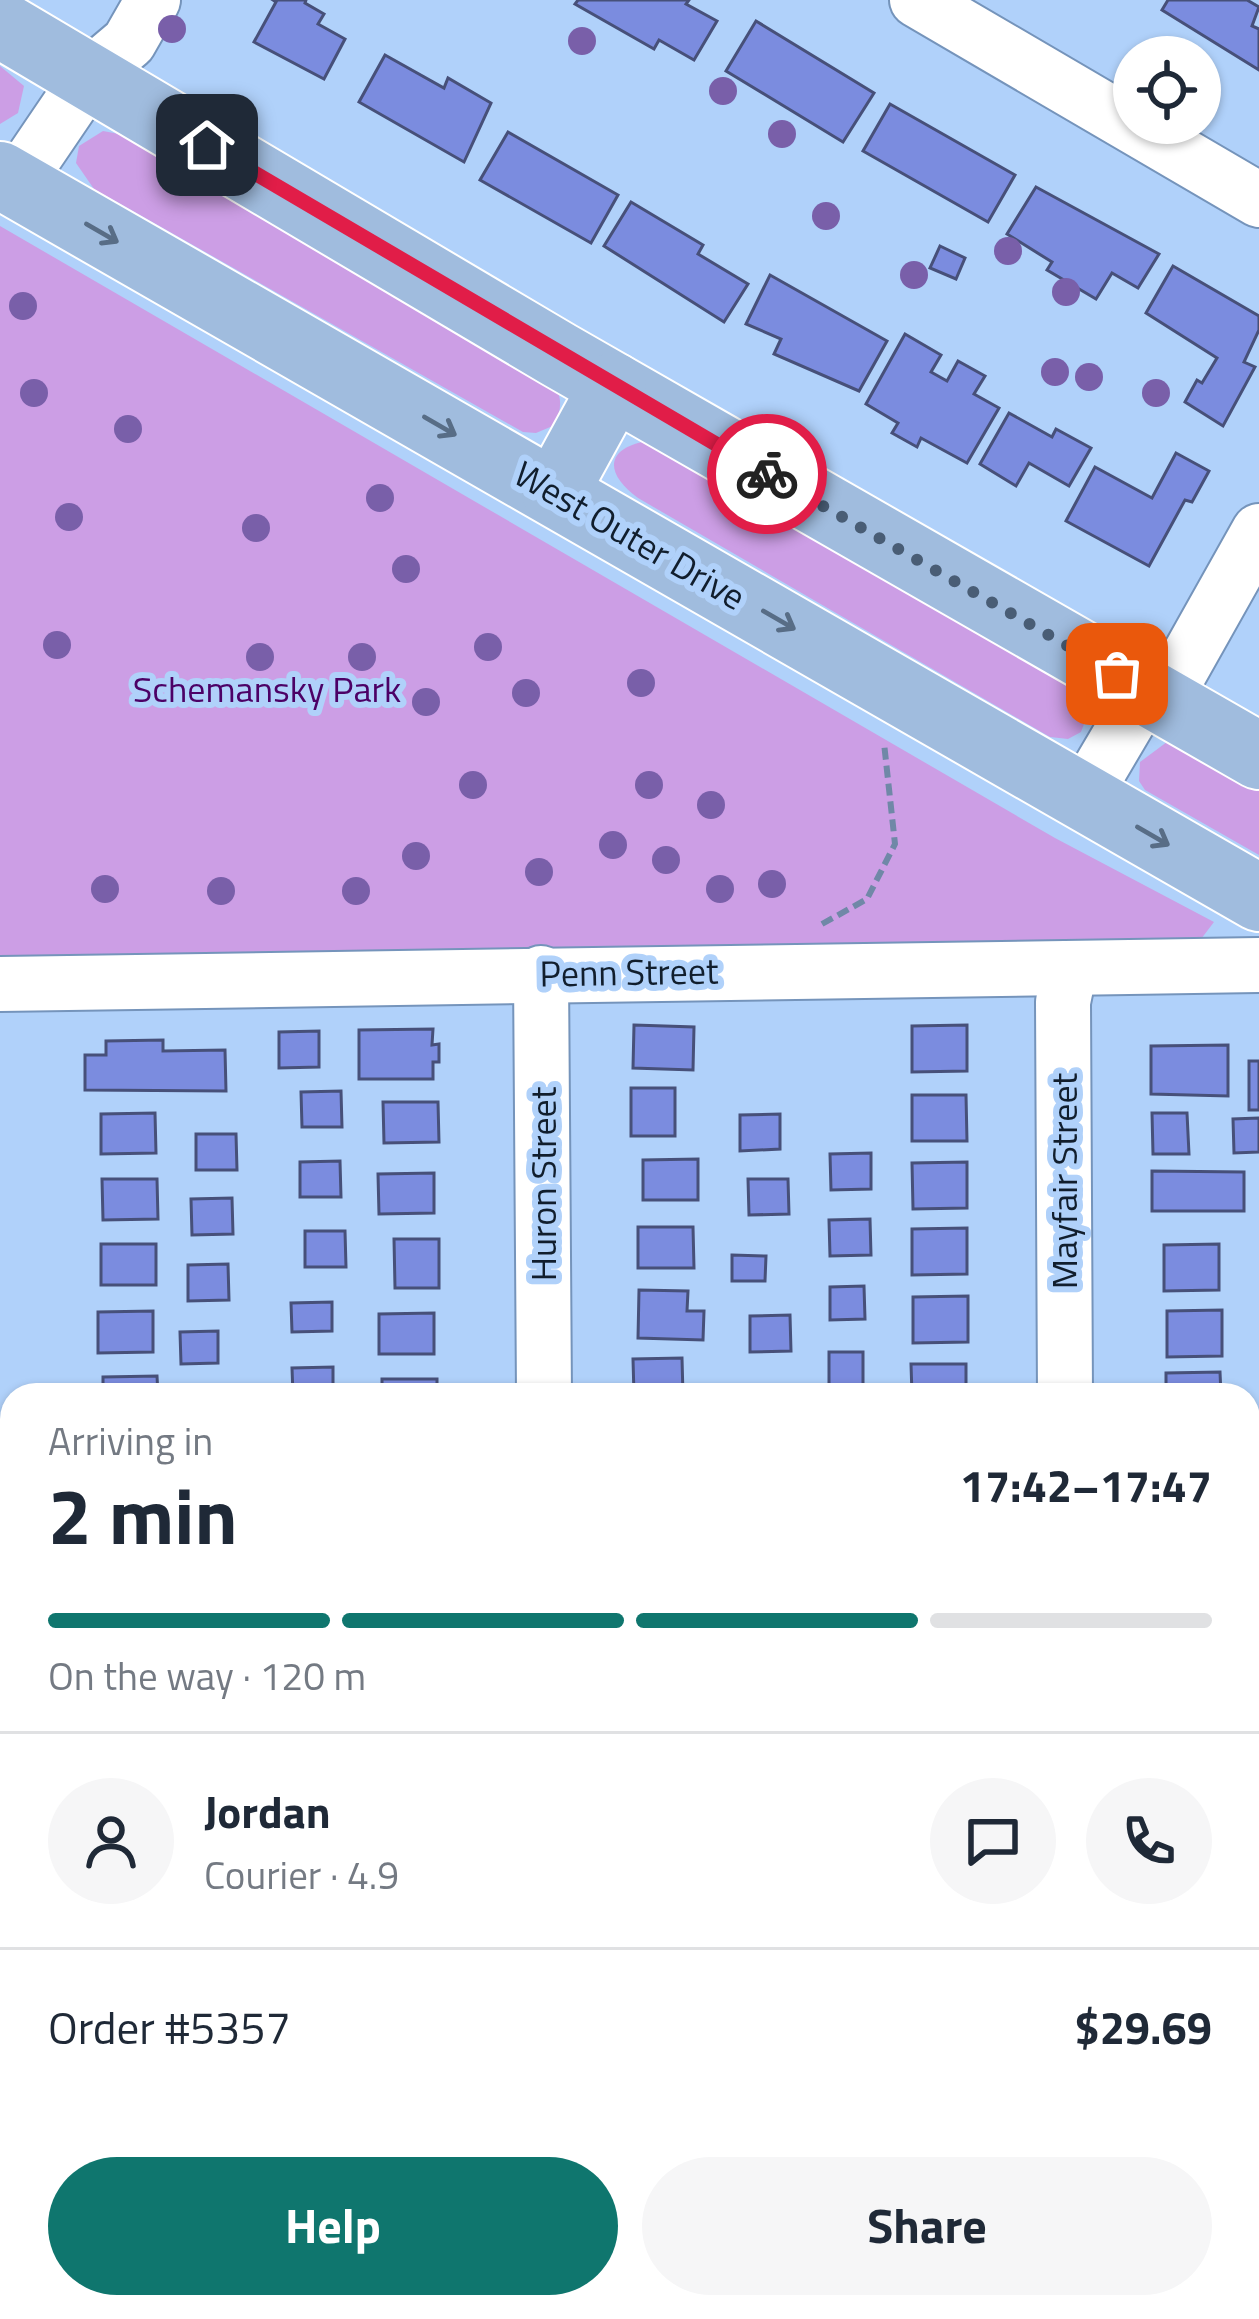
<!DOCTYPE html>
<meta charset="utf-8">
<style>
:root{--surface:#fff;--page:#f6f6f7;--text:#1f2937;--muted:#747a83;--line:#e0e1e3;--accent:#0f766e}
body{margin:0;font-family:"Titillium Web",sans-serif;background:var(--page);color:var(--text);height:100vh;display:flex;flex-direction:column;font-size:45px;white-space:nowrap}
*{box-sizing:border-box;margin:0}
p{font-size:39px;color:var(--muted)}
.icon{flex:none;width:66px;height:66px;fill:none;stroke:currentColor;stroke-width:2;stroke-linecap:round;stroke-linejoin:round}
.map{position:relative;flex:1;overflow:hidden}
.sheet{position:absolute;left:0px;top:1383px;width:1260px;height:936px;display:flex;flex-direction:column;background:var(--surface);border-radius:36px 36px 0 0;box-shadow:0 3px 9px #0004}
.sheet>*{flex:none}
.controls{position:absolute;left:1113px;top:36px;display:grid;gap:24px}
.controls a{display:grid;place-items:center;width:108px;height:108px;border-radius:50%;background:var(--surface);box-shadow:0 3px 9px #0004;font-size:60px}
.pin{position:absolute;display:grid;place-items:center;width:102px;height:102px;color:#fff;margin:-51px;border-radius:24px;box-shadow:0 6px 18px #0006}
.courier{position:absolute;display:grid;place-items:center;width:120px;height:120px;margin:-60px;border:9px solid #e11d48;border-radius:50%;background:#fff;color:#222;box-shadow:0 3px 15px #0007}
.headline em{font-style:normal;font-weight:700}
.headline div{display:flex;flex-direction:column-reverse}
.headline{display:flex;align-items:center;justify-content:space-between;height:204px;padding:0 48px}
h1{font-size:78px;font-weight:700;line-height:90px}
.bar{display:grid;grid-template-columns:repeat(4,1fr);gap:18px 12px;align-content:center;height:144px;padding:0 48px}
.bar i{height:15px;border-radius:9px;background:var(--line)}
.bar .current{background:var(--accent)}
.bar p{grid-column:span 4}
.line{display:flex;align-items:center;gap:30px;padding:0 48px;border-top:3px solid var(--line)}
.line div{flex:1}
.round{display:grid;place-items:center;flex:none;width:126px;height:126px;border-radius:63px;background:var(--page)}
.cta{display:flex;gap:24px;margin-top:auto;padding:24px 48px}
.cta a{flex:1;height:138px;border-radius:72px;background:var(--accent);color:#fff;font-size:48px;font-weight:700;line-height:138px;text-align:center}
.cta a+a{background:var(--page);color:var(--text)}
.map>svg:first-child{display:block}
</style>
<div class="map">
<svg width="1259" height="2319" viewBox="0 0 1259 2319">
<rect width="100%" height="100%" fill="#b0d1fa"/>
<g fill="#cc9ee5">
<path d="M0,66l24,20 -6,27 -18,11z"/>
<path d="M103,131l16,3 435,251c9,14 7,24 1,40l-19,8 -13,-1 -429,-243 -18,-26 3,-17z"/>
<path d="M0,226l1055,612 159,84 -16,21 -1198,17z"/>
<path d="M647,441l437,247 8,15 -11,29 -13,7 -18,-2 -412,-239c-32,-23 -35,-49 9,-57z"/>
<path d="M1171,739l88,50v66l-114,-65 -6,-9 1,-19z"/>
</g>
<g fill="#7b8cdf" stroke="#475079" stroke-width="3">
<path d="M273,0h33l-1,3 19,11 -6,10 27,15 -21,40 -70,-37 22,-40z"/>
<path d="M578,0h111l-3,4 31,17 -23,39 -35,-20 -5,9 -79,-45z"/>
<path d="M1168,0h79l12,7 -7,19 7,3v41l-97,-60z"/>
<path d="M756,21l118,72 -31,49 -117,-71z"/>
<path d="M385,55l59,33 4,-10 43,25 -27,59 -105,-60z"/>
<path d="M890,104l125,71 -27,47 -125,-71z"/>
<path d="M508,132l110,63 -27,48 -111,-63z"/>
<path d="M1036,187l123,67 -21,34 -26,-15 -16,26 -49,-29 5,-8 -45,-28z"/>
<path d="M631,202l72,43 -5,9 50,30 -24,38 -120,-76z"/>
<path d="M940,246l25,12 -9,21 -26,-11z"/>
<path d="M1173,266l86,50v14l-15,32 11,5 -32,59 -38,-24 12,-22 5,3 15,-25 -71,-45z"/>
<path d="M770,275l117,66 -28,50 -85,-37 7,-15 -35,-15z"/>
<path d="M905,334l36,21 -10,17 16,9 11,-20 27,15 -11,18 25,14 -32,55 -46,-25 -4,9 -25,-14 6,-10 -32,-19z"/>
<path d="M1009,413l43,24 4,-8 35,19 -22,38 -40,-23 -13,23 -36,-22z"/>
<path d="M1176,453l33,18 -17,31 -7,-2 -36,66 -83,-45 29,-54 57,31z"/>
<path d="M634,1025l60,2 -1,43 -60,-2z"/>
<path d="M967,1025v46l-55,1v-46z"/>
<path d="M433,1029l-1,16 7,-1v18h-6v17h-74v-49z"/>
<path d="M319,1031v36l-40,1v-36z"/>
<path d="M163,1040v11l62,-1 1,41 -141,-1v-35h21v-14z"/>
<path d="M1228,1045v51l-77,-2v-48z"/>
<rect x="1249" y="1061" width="10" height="49"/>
<rect x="631" y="1088" width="44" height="48"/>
<path d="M341,1091l1,36h-40l-1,-35z"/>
<path d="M912,1095h54l1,46h-55z"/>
<path d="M383,1102h55l1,40 -55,1z"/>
<path d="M155,1113l1,40 -55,1v-40z"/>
<path d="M1152,1113h35l2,41h-36z"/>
<path d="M780,1114v35l-40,2v-36z"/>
<path d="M1259,1118v34l-25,1 -1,-34z"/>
<path d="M196,1134h40l1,36h-41z"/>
<path d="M871,1153v36l-40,1 -1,-36z"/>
<path d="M698,1159v41h-55v-40z"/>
<path d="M340,1161l1,36h-41v-35z"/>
<path d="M967,1162v46l-54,1 -1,-46z"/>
<path d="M1152,1171l92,1v39h-92z"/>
<path d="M434,1173v40l-55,1 -1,-40z"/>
<path d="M102,1179h55l1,40 -55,1z"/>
<path d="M748,1179h40l1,35 -40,1z"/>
<path d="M232,1198l1,36 -41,1 -1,-36z"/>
<path d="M870,1219l1,36 -41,1 -1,-36z"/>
<path d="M638,1227h55l1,41h-56z"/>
<path d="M967,1228v46l-55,1v-46z"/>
<path d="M305,1231h40l1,36h-41z"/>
<path d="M394,1239h45v49h-44z"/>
<rect x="101" y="1244" width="55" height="41"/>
<path d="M1219,1244v46l-55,1v-46z"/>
<path d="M732,1255l34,1 -1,25h-33z"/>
<path d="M228,1264l1,36 -41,1v-36z"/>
<path d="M864,1286l1,33 -35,1v-33z"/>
<path d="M639,1290l49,1 -1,20h17l-1,29 -65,-2z"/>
<path d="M968,1296v46l-55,1v-46z"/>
<path d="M332,1302v29l-40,1 -1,-29z"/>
<path d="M1222,1310v46l-55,1v-46z"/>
<path d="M153,1311v41l-55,1v-41z"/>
<path d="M434,1313v41h-55v-40z"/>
<path d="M790,1315l1,36 -41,1v-36z"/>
<path d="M218,1331v32l-37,1 -1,-32z"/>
<path d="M829,1352h34v35l-34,1z"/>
<path d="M682,1358l1,37h-49l-1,-36z"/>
<path d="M911,1364h55v31h-54z"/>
<path d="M333,1367v28h-40l-1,-27z"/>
<path d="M1220,1372l1,23h-55v-22z"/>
<path d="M157,1376l1,19h-55v-18z"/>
<rect x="382" y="1379" width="55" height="16"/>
<path d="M1248,1635h11v43l-11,-1z"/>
<rect x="1248" y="1785" width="11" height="50"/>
<path d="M1248,1890h6l1,69h-7z"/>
<rect x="1248" y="2147" width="11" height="58"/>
<rect x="1172" y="2307" width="55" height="12"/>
</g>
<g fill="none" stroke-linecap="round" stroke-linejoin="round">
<defs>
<g id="minor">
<path d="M917,0l342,200"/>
<path d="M16,184l74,-109 39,-33 24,-42"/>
<path d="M1084,796l46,-78 47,-41 82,-146"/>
<path d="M541,973l3,422"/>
<path d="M0,984l1259,-19"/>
<path d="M1065,1395l-2,-393 7,-34"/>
<path d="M0,1681l6,638"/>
<path d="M1248,2056h11"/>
<path d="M550,2307v12"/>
<path d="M1073,2307v12"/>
</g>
<g id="major">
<path d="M0,24l559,331 700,401"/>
<path d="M0,175l1259,723"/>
<path d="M555,492l58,-106"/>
</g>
</defs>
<use href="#minor" stroke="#7594bb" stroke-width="58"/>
<use href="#major" stroke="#fff" stroke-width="70"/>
<path stroke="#7088a7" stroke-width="6" stroke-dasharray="12 6" stroke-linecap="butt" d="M822,924l45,-25 28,-55 -11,-101"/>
<use href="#minor" stroke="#fff" stroke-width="54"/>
<use href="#major" stroke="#a0bcde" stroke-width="66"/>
</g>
<g fill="#795fa9">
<circle cx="172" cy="29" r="14"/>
<circle cx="582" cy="41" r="14"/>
<circle cx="723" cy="91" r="14"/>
<circle cx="782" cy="134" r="14"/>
<circle cx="826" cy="216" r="14"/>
<circle cx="1008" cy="251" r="14"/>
<circle cx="914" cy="275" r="14"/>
<circle cx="1066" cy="292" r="14"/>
<circle cx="23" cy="306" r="14"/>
<circle cx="1055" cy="372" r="14"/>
<circle cx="1089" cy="377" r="14"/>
<circle cx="34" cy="393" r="14"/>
<circle cx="1156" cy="393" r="14"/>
<circle cx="128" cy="429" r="14"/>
<circle cx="380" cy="498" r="14"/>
<circle cx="69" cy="517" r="14"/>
<circle cx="256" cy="528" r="14"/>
<circle cx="406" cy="569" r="14"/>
<circle cx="57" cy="645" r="14"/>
<circle cx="488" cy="647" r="14"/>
<circle cx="260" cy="657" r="14"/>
<circle cx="362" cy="657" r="14"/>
<circle cx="641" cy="683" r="14"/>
<circle cx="526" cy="693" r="14"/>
<circle cx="426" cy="702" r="14"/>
<circle cx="473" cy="785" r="14"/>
<circle cx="649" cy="785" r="14"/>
<circle cx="711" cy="805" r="14"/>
<circle cx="613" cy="845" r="14"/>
<circle cx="416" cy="856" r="14"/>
<circle cx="666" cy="860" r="14"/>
<circle cx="539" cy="872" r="14"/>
<circle cx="772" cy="884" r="14"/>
<circle cx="105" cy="889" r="14"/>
<circle cx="720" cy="889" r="14"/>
<circle cx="221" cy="891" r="14"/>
<circle cx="356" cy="891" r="14"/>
</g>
<defs><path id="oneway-shaft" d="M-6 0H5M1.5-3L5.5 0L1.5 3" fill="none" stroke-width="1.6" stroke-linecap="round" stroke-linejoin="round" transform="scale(3)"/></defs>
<g stroke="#586d86">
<use href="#oneway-shaft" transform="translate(102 233) rotate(30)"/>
<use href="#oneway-shaft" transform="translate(440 426) rotate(30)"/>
<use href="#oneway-shaft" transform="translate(779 620) rotate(30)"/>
<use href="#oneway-shaft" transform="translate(1153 836) rotate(30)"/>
</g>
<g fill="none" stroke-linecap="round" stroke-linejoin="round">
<path stroke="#495d75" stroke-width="12" stroke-dasharray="0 21.6" d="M767,474l350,200"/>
<path stroke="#e11d48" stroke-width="15" d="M207,145l560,329"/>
</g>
<g text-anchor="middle" stroke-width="12" stroke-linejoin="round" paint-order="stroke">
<g font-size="36" fill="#111e2d" stroke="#b0d1fa">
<text transform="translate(630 535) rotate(30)" y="13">West Outer Drive</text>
<text transform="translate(629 972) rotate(-1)" y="13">Penn Street</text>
<text transform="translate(1064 1181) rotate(-90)" y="13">Mayfair Street</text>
<text transform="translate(543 1184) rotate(-90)" y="13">Huron Street</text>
</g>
<g font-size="36" fill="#4c0166" stroke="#b0d1fa">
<text x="267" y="702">Schemansky Park</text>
</g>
</g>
</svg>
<div class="controls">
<a><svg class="icon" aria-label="locate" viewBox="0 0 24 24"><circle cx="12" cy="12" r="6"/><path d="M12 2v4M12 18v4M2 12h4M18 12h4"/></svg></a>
</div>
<div class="pin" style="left:1117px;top:674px;background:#ea580c"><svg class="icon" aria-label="bag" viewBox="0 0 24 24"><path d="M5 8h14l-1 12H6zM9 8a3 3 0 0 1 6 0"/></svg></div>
<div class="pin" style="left:207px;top:145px;background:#1f2937"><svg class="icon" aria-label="home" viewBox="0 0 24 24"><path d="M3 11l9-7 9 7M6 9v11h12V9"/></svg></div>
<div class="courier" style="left:767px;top:474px"><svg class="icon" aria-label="bike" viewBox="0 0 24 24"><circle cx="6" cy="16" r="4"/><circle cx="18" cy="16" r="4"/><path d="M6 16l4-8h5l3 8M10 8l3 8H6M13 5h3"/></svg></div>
<section class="sheet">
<div class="headline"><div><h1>2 min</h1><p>Arriving in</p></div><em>17:42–17:47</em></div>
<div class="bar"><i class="current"></i><i class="current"></i><i class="current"></i><i></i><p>On the way · 120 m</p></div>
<div class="line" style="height:216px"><a class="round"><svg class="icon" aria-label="person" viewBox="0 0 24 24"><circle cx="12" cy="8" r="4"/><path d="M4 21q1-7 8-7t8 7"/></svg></a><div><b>Jordan</b><p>Courier · 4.9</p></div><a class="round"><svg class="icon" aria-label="chat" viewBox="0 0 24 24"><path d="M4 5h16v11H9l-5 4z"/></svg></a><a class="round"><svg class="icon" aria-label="phone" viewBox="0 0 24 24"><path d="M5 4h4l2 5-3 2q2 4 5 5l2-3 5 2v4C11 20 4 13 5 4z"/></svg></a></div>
<div class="line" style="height:156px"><div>Order #5357</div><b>$29.69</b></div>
<div class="cta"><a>Help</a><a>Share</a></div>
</section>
</div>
